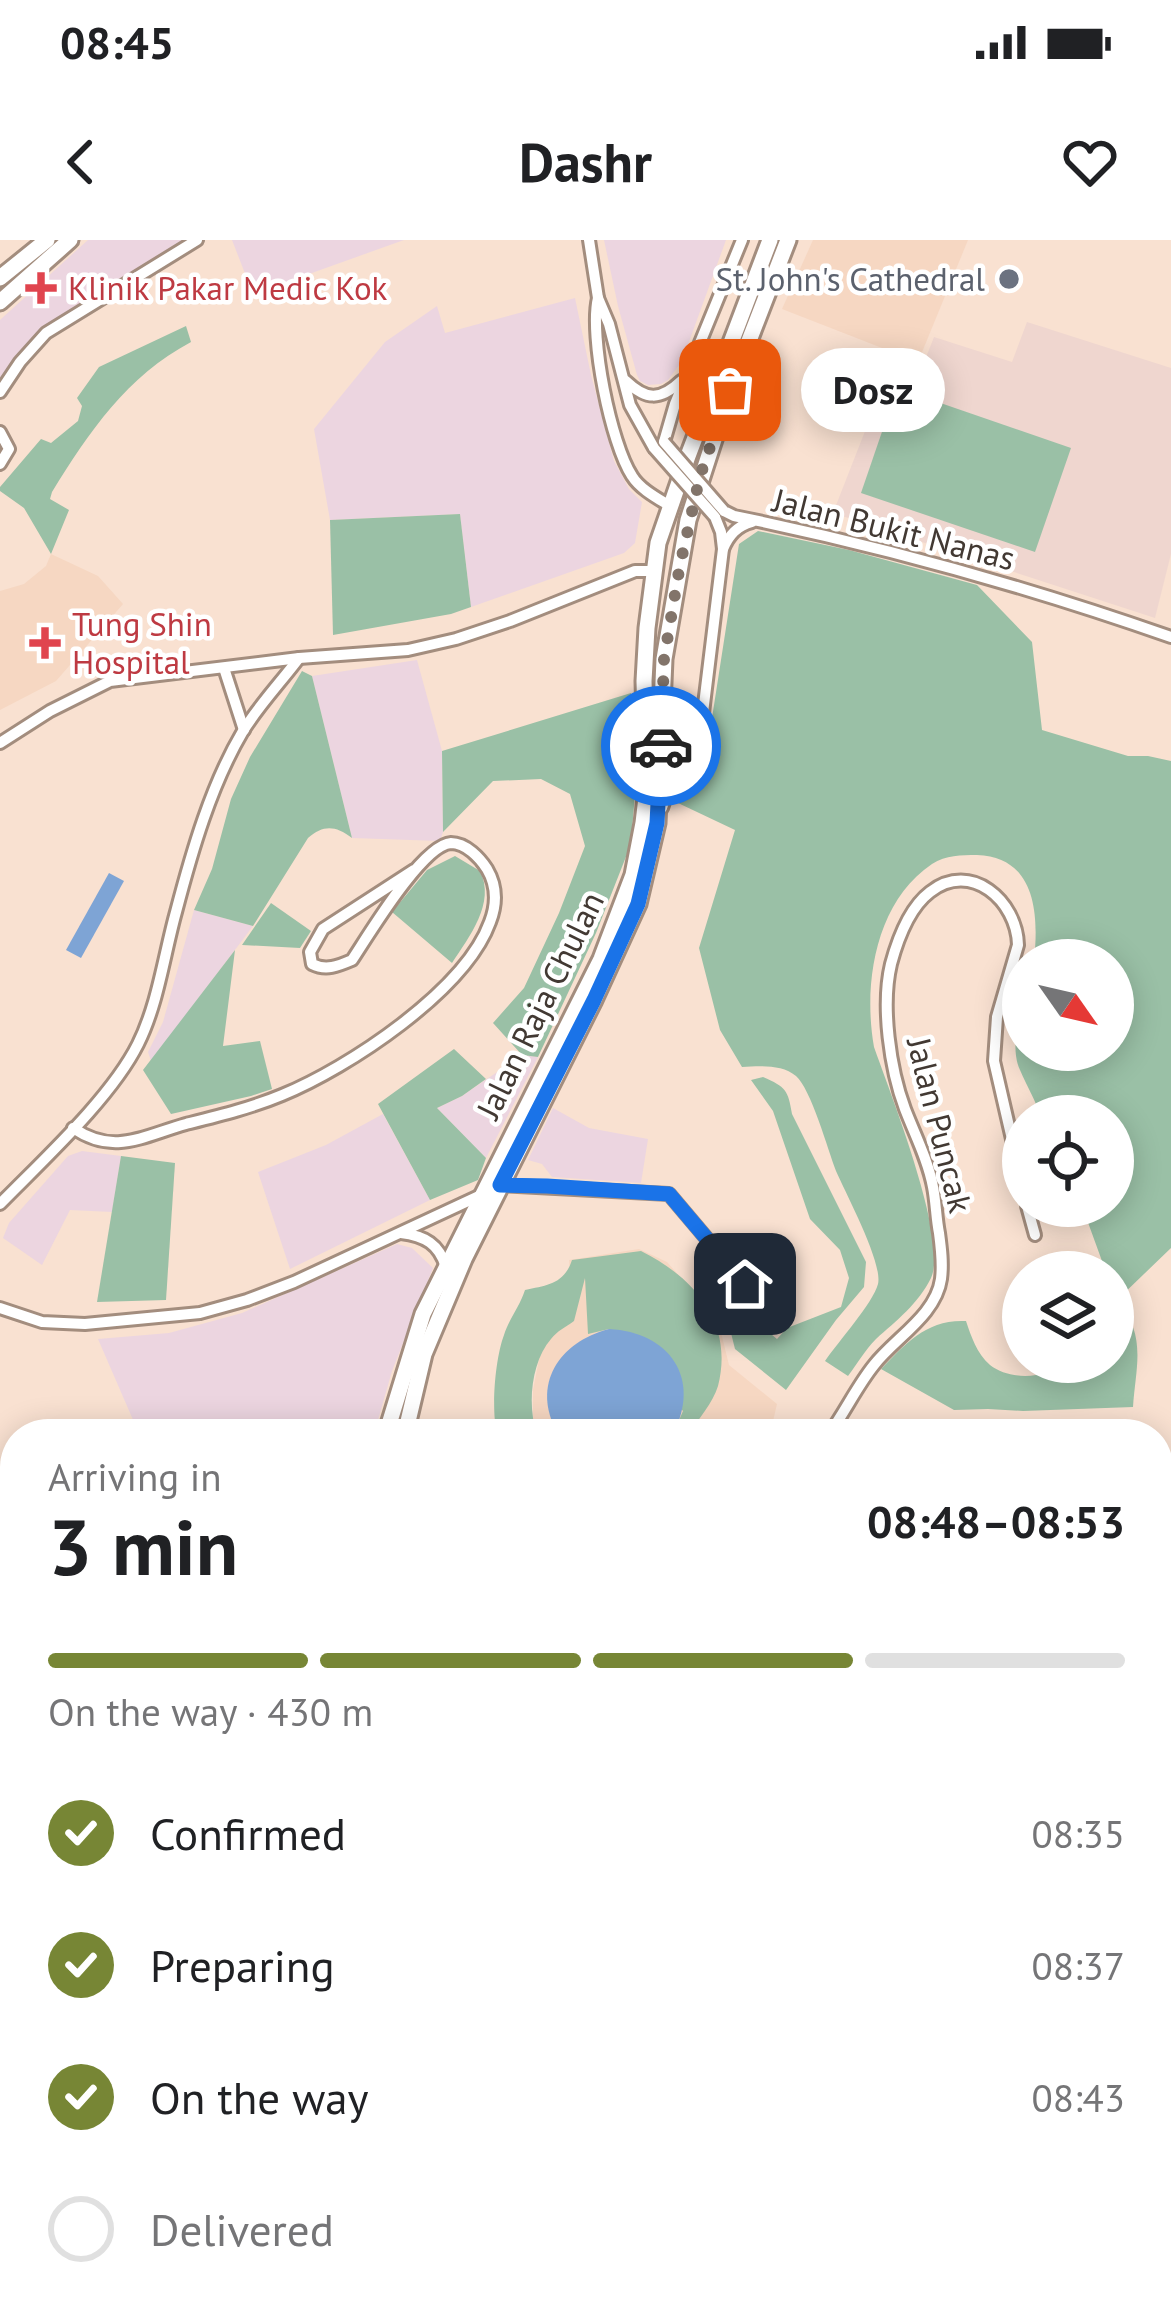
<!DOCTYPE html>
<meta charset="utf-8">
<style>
:root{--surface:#fff;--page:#f6f6f6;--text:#202124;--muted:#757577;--line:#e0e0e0;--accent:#778635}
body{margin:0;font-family:"PT Sans",sans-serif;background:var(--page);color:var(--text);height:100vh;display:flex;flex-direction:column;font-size:45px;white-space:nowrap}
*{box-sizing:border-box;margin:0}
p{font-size:39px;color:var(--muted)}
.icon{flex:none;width:66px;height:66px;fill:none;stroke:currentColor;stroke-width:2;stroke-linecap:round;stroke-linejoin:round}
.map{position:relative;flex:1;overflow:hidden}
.side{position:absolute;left:0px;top:1179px;width:1173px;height:900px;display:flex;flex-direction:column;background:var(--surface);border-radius:48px 48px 0 0;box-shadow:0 6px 30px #0003}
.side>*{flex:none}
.needle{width:78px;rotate:124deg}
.tools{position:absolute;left:1002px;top:699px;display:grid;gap:24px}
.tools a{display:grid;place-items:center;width:132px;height:132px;border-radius:50%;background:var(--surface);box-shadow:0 6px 30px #0003;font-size:60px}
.pin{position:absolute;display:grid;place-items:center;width:102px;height:102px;color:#fff;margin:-51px;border-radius:24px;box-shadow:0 6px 18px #0006}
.courier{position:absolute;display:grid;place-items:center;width:120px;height:120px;margin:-60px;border:9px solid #1a73e8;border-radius:50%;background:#fff;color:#222;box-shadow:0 3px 15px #0007}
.bubble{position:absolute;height:84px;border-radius:42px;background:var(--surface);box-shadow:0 6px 30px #0003;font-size:39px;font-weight:600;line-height:84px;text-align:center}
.head em{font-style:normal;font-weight:600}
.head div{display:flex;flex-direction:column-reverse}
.head{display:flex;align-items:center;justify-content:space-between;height:204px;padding:0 48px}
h1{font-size:78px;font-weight:600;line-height:90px}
.bar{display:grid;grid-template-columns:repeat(4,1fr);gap:18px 12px;align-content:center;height:144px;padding:0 48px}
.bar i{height:15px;border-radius:9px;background:var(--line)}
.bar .selected{background:var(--accent)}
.bar p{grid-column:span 4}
ol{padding:0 48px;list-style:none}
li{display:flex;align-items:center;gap:36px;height:132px}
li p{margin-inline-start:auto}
li .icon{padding:12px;border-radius:50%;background:var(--accent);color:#fff;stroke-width:4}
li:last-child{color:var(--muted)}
li i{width:66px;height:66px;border:6px solid var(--line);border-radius:50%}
.status{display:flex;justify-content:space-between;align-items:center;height:84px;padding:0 60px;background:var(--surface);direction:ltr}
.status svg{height:33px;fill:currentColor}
header{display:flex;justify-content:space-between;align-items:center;height:156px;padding:0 48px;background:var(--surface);font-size:54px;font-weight:600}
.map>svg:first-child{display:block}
</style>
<div class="status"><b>08:45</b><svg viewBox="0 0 49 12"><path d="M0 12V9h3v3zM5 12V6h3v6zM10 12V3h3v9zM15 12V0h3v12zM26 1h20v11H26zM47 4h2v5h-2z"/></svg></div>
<header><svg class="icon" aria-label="back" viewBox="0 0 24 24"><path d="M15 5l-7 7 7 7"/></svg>Dashr<svg class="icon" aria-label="heart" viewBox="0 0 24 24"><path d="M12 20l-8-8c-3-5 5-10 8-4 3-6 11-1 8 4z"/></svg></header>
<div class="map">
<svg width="1171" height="2079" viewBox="0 0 1171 2079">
<rect width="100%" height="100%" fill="#f9e1d1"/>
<g fill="#ecd5e0">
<path d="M88,0h101l-148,91 -41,55v-66z"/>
<path d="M232,0h172l-151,54z"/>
<path d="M604,0h122l-44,121 -14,19 -7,4 -13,1 -8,-4 -3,-6 -19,-69z"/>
<path d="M575,58l16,77 23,86 15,28 13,13 -7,41 -11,10 -153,54 -11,-93 -130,6 -16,-91 71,-87 52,-36 8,27z"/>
<path d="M417,420l25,91 1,81 -3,9 -88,-3 -40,-162z"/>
<path d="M194,670l59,16 -102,135 -3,-9 15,-30z"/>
<path d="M522,815l16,2 -52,101 -49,-50 25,-12z"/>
<path d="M553,868l36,20 59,11 -7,44 -89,-6 -10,-13 -14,-4z"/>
<path d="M383,874l47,86 -140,69 -32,-97 68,-27z"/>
<path d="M82,911l39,5 -9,56 -42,-2 -28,55 -39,-27 6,-15 59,-67z"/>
<path d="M397,1004l15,4 21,20 -41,103 -18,63h-298l61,-5 -39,-90 71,-6 73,-20z"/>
<path d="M15,1251v69l-15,3v-70z"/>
<path d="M15,1417v236l-15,15v-249z"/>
<path d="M1171,1692v164l-6,-6 6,30 -13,5v-50l7,10 -7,-15v-127z"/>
<path d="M15,1717v137l-15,8v-130z"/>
<path d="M1171,1900v96l-13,-12v-76z"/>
<path d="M181,2064h383l-30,15h-351z"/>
<path d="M752,2064h67l4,15h-67z"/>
</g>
<g fill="#f6d7c2">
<path d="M813,0h155l-50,122 -136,-53z"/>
<path d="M51,314l47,22 25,28 -67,77 -56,29v-119l24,-7 22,-18z"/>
<path d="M639,1009l28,13 51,58 11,45 48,39 -7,30h-233l-4,-13v-31l7,-36 14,-20 20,-13 -5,-61z"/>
</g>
<path fill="#efd6cf" d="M1027,82l144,46v186l-16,64 -322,-105 52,-133 14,4 10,-24 14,5 11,-28 78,25z"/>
<g fill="#9ac0a6">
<path d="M186,86l5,16c-64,34 -102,90 -139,150l-2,7 19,11 -18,44 -27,-46 -24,-17v-4l41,-48 10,4 27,-22 4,-15 -5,-8 22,-31z"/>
<path d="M897,148l174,60 -36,104 -174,-59z"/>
<path d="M460,274l11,93 -20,7 -118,21 -3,-115z"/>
<path d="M758,291l91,19 128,35 55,57 10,88 86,26h20l23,5v487l-54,52c30,36 19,64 16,107l-110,4 -35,-2 -34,1 -73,-41c25,-26 46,-50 85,-48 5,15 11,33 24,44 21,16 56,14 75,-3h48v-57l4,-5 -4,-7v-21h-7l-24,-66h31v-90h-73c-5,-18 -13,-29 -20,-46 -9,-19 -3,-48 3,-68v48h90v-90h-79c5,-45 2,-103 -57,-105 -16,0 -31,0 -45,9 -57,38 -69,121 -58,183 15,43 75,193 57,231 -12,25 -35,43 -55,61 -11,11 -19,25 -28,37l-23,-15c13,-19 48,-58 53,-77 5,-21 -32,-90 -42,-113 -8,-21 -25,-82 -40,-95 -14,-12 -37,-10 -54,-9l-22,-37 -21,-82 36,-118 -57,-27 2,-16 23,-11 36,-232z"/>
<path d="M302,431l10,5 40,162c-17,-13 -29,-13 -44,0l-55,88 -59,-16 18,-41 19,-70 19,-42z"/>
<path d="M631,453l5,88 -5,63 -35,89 -58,124 -16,-2 -29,-32 31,-35 35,-75 26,-67 -15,-52 -29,-15 -48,2 -50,51 -1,-81z"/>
<path d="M455,616l25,15c16,32 -11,66 -28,92l-60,-51 35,-42z"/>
<path d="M271,663l40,28 -11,17 -58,-3z"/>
<path d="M235,710l-12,96 37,-5 12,48 -21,7 -80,18 -28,-44z"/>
<path d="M454,809l32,30 -24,17 -25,12 49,50 -8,22 -48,20 -52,-96z"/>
<path d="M763,837c23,10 25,13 29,37l74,148 -2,25 -28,33 -50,70 -51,-41 -6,-24 21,-21 10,3 -5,14 22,18 10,-11 54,-21 8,-29 -9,-28 -30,-31 -37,-108 -22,-31z"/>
<path d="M121,916l54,7 -9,137 -69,2z"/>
<path d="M641,1011c54,27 93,72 77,135 -5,17 -20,33 -29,48h-16l10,-23 -74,-82 -21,5 -3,-56 -11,43c-8,6 -17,10 -23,18 -20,23 -24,67 -14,95h-40c-6,-25 -2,-75 7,-99 5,-16 16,-29 21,-45 23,-5 39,-6 47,-30z"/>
<path d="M1171,1431v199l-13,7v-191z"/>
<path d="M33,2064h125v15h-124z"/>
</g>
<g fill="#7ea4d5">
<path d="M109,633l15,8 -43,77 -15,-8z"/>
<path d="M609,1089c60,3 93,49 64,105h-115c-28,-49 1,-92 51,-105z"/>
</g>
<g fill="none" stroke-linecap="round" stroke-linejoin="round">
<path stroke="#7ea4d5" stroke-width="3" d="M1158,2009l13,-11"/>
<g stroke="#d4bfb1" stroke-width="15" stroke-dasharray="15 8" stroke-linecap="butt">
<path d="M0,1947l15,5"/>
<path d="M0,1971l15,4"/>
</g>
<defs>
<g id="minor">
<path d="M589,0l9,58 11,26 21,81 24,43"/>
<path d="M598,58c-9,38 13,146 34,178 8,13 25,22 38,30"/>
<path d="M626,141c20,19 34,20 55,0"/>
<path d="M0,152l20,-30 26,-29 151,-93"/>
<path d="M0,192l9,17 -9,15"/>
<path d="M664,202l11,-38 67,-164"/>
<path d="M724,271l10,5c148,30 294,71 437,121"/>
<path d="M715,277l6,15 2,17"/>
<path d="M224,428l20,62"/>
<path d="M663,460l20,26 13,7"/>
<path d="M0,503l50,-32 60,-30 189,-23 109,-8 48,-11 54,-18 125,-50h18"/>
<path d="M662,568l17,-50 23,-37 21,-172c6,-14 14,-23 29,-27"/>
<path d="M73,888c41,28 70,8 113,-4 32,-8 65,-16 96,-29 66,-27 183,-104 208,-173 7,-18 7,-36 -3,-53 -7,-11 -21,-26 -36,-26 -29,2 -83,93 -99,117 -14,6 -26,11 -40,4l-2,-12 13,-23 91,-59"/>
<path d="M500,945l169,9 88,104"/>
<path d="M0,964c43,-44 111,-106 138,-160 20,-40 26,-89 38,-132 16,-61 35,-127 67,-181 16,-26 38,-49 56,-73"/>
<path d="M1027,966l8,29"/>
<path d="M401,993c24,3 38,11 45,34"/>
<path d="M0,1068l42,14 43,2 115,-11 47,-13 47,-18 187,-87"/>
<path d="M829,1194c16,-22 28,-48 45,-69 21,-27 62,-50 67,-86 2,-16 0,-31 -2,-46 -3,-15 -3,-31 -6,-46 -5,-27 -18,-52 -28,-78 -15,-40 -24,-103 -14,-145 7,-26 18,-56 39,-72 41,-32 87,9 88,53l-21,72 -3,44 29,126"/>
<path d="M0,1876l15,-8"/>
<path d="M1158,1898l9,-6"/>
<path d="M1104,2064l7,15"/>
</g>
<g id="tertiary">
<path d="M847,2064l4,15"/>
<path d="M559,2079l29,-15"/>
</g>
<g id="secondary">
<path d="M0,38l47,-38"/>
<path d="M0,62l70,-62"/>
<path d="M386,1194l37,-120 178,-355 32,-84 10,-52 4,-34 -3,-108 3,-53 11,-85 30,-87 82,-216"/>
<path d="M405,1194l19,-80 40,-95 130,-259 44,-96 19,-81 7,-164 24,-139 42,-130 58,-150"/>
<path d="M1158,1658l13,-10"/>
<path d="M1158,1680l13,-9"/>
<path d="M0,1682l15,-14"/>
<path d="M0,1703l15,-13"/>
</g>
</defs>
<use href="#minor" stroke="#a38d7e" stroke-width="16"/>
<use href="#tertiary" stroke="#a38d7e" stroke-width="20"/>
<use href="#secondary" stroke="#a38d7e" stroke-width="21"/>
<use href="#minor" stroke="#fff" stroke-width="10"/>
<use href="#tertiary" stroke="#fff" stroke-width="14"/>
<use href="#secondary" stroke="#fff" stroke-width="15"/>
<path stroke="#5d514a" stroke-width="3" stroke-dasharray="21 21" stroke-linecap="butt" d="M1158,1671l13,-9"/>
<defs>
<g id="minor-bridge">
<path d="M664,202l60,69"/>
<path d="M654,208l61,69"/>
</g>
</defs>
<use href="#minor-bridge" stroke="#a38d7e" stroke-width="16" stroke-linecap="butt"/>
<use href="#minor-bridge" stroke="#fff" stroke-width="10"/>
</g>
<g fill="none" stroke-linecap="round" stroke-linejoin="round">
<path stroke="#82746a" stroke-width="12" stroke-dasharray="0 21.6" d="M661,506l3,-87 16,-94 20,-89 30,-86"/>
<path stroke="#1a73e8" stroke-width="15" d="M661,506l-4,77 -19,81 -44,96 -94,185 47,1 122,8 76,90"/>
</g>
<circle fill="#6b7280" stroke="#fff" stroke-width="4.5" cx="1009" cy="39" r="12"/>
<g fill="#e0444e" stroke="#fff" stroke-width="4.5">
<path d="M35 30h12v12h12v12h-12v12h-12v-12h-12v-12h12z"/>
<path d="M39 385h12v12h12v12h-12v12h-12v-12h-12v-12h12z"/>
</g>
<g text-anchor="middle" stroke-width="9" stroke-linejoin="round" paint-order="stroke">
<g font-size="33" fill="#5b616d" stroke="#fff" text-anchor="end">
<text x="985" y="51">St. John's Cathedral</text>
</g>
<g font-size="33" fill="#be3a42" stroke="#fff" text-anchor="start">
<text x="68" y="60">Klinik Pakar Medic Kok</text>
<text x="72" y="396">Tung Shin<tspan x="72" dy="38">Hospital</tspan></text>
</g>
<g font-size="33" fill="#423933" stroke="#fff">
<text transform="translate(894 289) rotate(14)" y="12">Jalan Bukit Nanas</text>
<text transform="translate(540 765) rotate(-64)" y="12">Jalan Raja Chulan</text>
<text transform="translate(940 885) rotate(76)" y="12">Jalan Puncak</text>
</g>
</g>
</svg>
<div class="tools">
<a><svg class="needle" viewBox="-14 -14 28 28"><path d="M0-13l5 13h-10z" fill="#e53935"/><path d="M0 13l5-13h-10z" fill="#757577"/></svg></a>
<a><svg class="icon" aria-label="locate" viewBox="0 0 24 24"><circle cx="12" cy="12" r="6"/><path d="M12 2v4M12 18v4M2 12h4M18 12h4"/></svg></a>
<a><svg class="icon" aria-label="layers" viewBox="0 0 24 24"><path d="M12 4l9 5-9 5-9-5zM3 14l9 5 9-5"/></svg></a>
</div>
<div class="pin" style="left:730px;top:150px;background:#ea580c"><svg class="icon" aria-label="bag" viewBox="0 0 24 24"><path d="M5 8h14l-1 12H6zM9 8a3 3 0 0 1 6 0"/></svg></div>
<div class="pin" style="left:745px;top:1044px;background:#1f2937"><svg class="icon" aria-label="home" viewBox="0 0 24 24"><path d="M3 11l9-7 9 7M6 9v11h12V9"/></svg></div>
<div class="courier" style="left:661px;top:506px"><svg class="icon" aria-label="car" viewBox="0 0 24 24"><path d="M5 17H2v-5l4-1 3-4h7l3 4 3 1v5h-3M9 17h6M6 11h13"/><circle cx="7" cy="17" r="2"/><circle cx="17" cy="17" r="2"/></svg></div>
<div class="bubble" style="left:801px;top:108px;width:144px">Dosz</div>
<section class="side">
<div class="head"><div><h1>3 min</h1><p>Arriving in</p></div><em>08:48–08:53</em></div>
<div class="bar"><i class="selected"></i><i class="selected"></i><i class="selected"></i><i></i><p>On the way · 430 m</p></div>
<ol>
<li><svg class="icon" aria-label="check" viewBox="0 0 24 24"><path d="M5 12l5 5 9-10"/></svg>Confirmed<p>08:35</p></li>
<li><svg class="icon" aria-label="check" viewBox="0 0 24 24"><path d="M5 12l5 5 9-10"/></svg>Preparing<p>08:37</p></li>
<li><svg class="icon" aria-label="check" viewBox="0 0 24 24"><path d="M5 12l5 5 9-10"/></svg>On the way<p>08:43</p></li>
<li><i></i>Delivered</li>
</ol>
</section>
</div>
